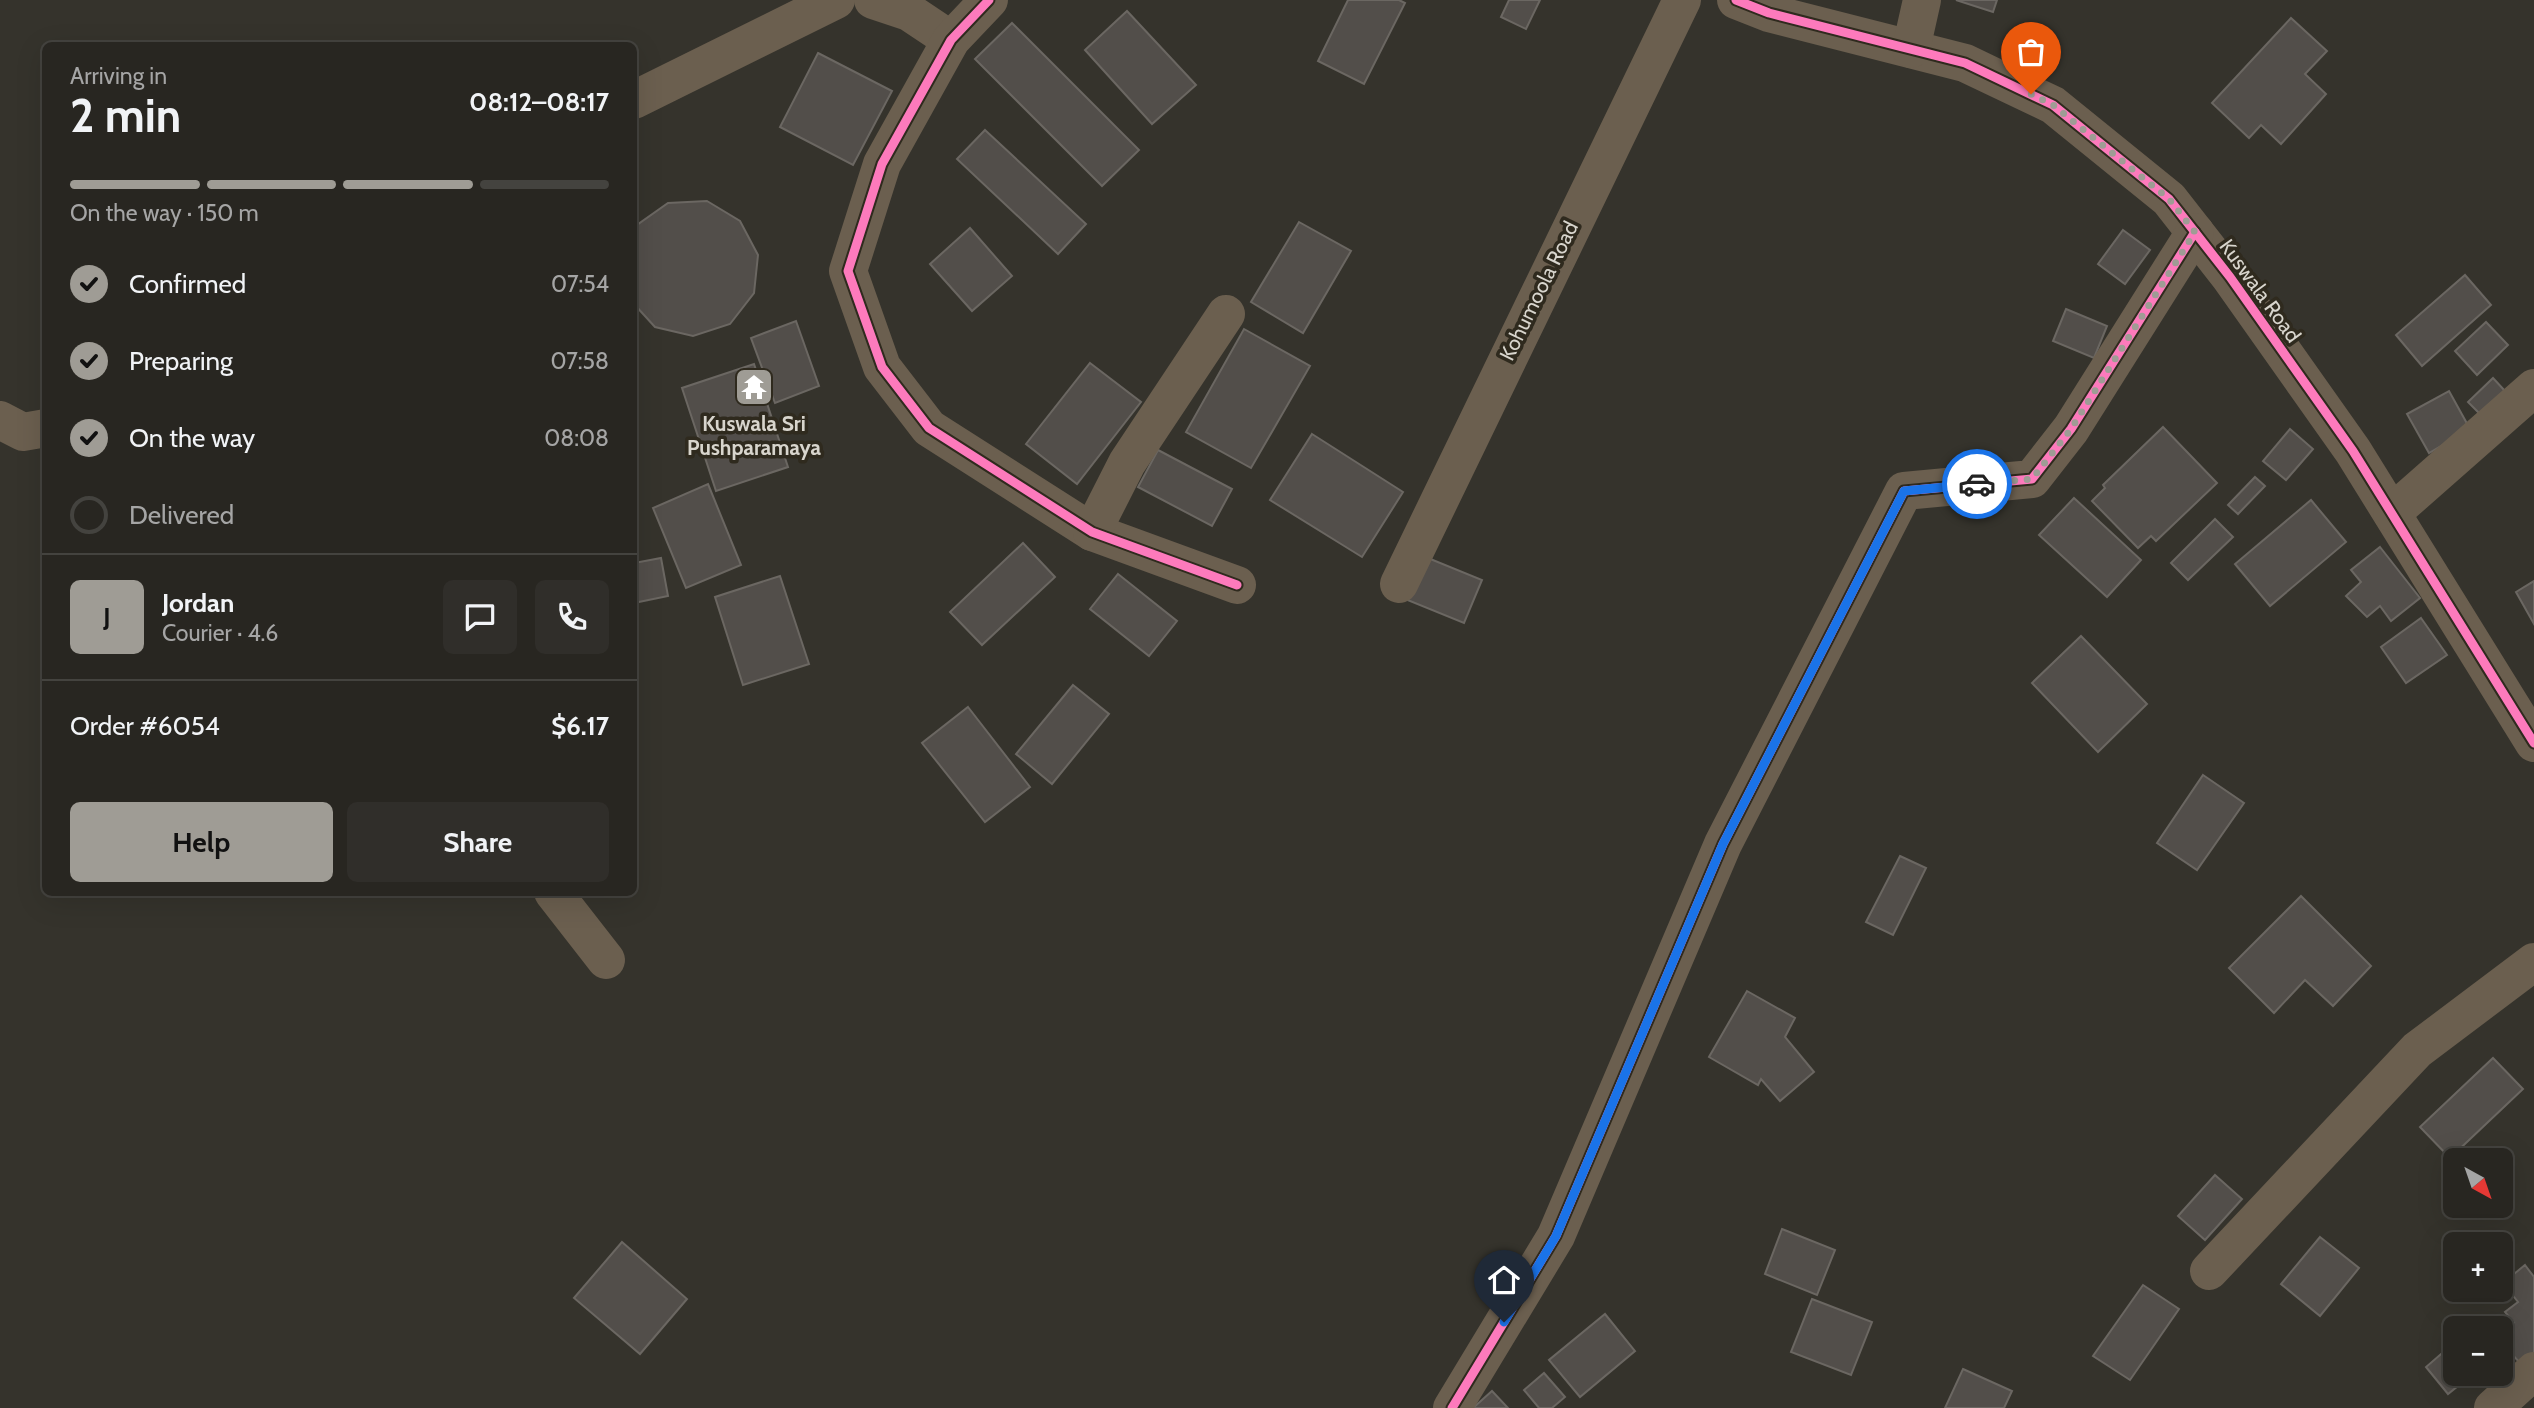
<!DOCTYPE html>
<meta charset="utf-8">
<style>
:root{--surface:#282621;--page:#302e2a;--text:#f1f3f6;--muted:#a5a5a5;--line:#44433f;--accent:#9f9c95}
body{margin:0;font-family:Cabin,sans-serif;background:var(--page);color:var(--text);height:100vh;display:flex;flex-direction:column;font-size:26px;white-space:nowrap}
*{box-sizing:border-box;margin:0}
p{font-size:23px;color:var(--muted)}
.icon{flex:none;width:38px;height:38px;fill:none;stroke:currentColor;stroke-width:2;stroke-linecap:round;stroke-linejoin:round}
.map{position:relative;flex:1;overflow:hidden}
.sheet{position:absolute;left:42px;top:42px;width:595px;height:854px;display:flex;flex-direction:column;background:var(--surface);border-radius:10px;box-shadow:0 7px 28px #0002,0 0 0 2px var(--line)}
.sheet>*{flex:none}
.needle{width:46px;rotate:140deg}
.tools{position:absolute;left:2443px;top:1148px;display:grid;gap:14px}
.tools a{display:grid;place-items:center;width:70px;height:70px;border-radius:10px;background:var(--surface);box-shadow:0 7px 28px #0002,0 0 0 2px var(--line);font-size:35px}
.pin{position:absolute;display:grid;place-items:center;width:60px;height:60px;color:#fff;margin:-72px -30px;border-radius:50% 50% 50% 0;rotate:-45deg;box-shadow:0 0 7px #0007}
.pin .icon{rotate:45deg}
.courier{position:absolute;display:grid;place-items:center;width:70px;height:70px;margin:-35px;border:5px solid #1a73e8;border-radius:50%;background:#fff;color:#222;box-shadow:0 2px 9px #0007}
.head em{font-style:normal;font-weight:700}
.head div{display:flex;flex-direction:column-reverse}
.head{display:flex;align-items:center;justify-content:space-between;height:119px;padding:0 28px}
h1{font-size:46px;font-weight:700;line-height:52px}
.bar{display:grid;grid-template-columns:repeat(4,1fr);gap:10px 7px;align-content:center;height:84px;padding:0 28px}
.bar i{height:9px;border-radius:5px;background:var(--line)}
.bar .on{background:var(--accent)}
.bar p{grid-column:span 4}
.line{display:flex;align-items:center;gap:18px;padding:0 28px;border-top:2px solid var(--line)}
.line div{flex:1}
.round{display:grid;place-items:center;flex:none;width:74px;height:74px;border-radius:10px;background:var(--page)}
ol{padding:0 28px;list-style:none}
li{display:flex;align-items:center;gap:21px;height:77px}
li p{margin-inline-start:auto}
li .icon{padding:7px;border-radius:50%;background:var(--accent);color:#111;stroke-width:4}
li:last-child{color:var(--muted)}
li i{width:38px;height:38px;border:4px solid var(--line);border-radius:50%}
.primary-button{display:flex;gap:14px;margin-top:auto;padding:14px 28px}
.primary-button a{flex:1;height:80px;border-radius:10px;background:var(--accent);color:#111;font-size:28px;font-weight:700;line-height:80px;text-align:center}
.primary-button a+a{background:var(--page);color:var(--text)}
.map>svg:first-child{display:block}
</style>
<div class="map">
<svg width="2534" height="1408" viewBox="0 0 2534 1408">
<rect width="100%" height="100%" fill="#35332c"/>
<g fill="#524e4a" stroke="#6b6762" stroke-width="2">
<path d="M1348,0h51l6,3 -41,81 -46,-23z"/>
<path d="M1509,0h31l-14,29 -25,-12z"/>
<path d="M1956,0h41l-4,12z"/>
<path d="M1127,11l69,74 -44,39 -67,-74z"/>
<path d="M2291,18l36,33 -22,23 21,20 -45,50 -20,-19 -12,13 -37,-35z"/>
<path d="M1012,23l127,127 -37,36 -127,-127z"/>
<path d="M818,53l74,38 -39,74 -73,-38z"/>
<path d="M985,130l101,94 -28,30 -101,-95z"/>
<path d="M707,201l33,20 18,34 -4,38 -24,31 -37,12 -38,-9 -21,-23v-70l3,-9 31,-22z"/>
<path d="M1299,222l52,29 -48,82 -52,-31z"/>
<path d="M970,228l42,48 -40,35 -42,-47z"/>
<path d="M2123,230l27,20 -25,34 -27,-20z"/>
<path d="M2465,275l26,30 -69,61 -26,-31z"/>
<path d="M2066,309l41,17 -13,32 -41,-17z"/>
<path d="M796,321l23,65 -44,17 -24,-65z"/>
<path d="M2486,322l22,23 -31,30 -22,-24z"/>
<path d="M1244,329l66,37 -59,102 -65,-36z"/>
<path d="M1090,363l51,39 -64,82 -51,-40z"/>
<path d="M754,364l34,103 -72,24 -34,-103z"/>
<path d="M2493,378l12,13 -25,23 -12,-12z"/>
<path d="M2449,391l21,38 -41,24 -22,-39z"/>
<path d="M2163,427l54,56 -61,58 -5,-5 -13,12 -46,-47 13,-13 -2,-3z"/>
<path d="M2290,429l23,20 -27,31 -23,-19z"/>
<path d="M1312,434l91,58 -41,65 -92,-57z"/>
<path d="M1158,450l74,39 -20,37 -74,-39z"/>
<path d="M2255,477l10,9 -27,28 -10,-9z"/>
<path d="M708,484l33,81 -55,23 -33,-80z"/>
<path d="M2074,498l67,62 -34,37 -68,-62z"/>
<path d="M2311,500l35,42 -76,64 -35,-42z"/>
<path d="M2215,519l18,18 -45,43 -17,-17z"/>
<path d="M1023,543l32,34 -73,68 -32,-33z"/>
<path d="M2380,547l40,51 -29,23 -11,-15 -13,11 -21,-21 15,-14 -10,-12z"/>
<path d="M1423,556l59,24 -18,43 -59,-24z"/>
<path d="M661,558l7,38 -34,7v-40z"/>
<path d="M1118,574l59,47 -28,35 -59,-47z"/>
<path d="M780,576l29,88 -66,21 -28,-88z"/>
<path d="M2534,581v43l-18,-32z"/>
<path d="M2421,618l26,37 -41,28 -25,-36z"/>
<path d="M2081,636l66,68 -49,48 -66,-69z"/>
<path d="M1073,685l36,29 -57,70 -36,-30z"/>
<path d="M968,707l62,80 -45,35 -63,-79z"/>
<path d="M2203,775l41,28 -47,67 -40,-27z"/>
<path d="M1900,856l26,12 -33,67 -27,-13z"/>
<path d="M2301,896l70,70 -38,40 -28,-26 -31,33 -45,-45z"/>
<path d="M1747,991l48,27 -10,19 29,35 -34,29 -19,-22 -3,6 -49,-28z"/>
<path d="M2493,1058l30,31 -73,69 -30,-31z"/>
<path d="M2215,1175l27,24 -37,41 -27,-24z"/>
<path d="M1782,1229l53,21 -18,45 -52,-21z"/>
<path d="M2320,1237l39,31 -39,48 -39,-32z"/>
<path d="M622,1242l65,57 -47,55 -66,-56z"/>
<path d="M2525,1265l9,12v92l-5,4 -28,-31v-7l13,-12 -9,-11 13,-10 -15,-19z"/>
<path d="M2143,1285l36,24 -49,71 -37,-24z"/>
<path d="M1812,1299l60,23 -21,53 -60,-23z"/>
<path d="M1605,1314l30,37 -55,46 -31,-37z"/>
<path d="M2455,1342v32h18l-25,20 -22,-27z"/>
<path d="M1963,1369l49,22 -8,17h-59z"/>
<path d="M1544,1373l21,24 -13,11h-13l-15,-18z"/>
<path d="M1492,1391l16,17h-35z"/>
</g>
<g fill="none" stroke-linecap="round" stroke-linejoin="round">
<g stroke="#6b5f4f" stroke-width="38">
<path d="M873,0l36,12 42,28"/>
<path d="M989,0l-38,40 -69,124 -34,107 34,96 47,61 163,104 145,53"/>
<path d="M1736,0l33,13 196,50 88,42 116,94 61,78 123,174 181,292"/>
<path d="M1911,49l11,-49"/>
<path d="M634,100l202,-100"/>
<path d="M0,420l23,12 23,-4"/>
<path d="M2392,513l142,-125"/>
<path d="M1092,532l35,-69 99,-149"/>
<path d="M1399,584l283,-584"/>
<path d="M553,892l53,68"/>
<path d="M2209,1271l208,-221 117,-88"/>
<path d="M1452,1408l104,-172 167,-392 181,-353 128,-12 39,-50 124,-197"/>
<path d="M2493,1408l41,-37"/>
</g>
<defs>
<g id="cycleway">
<path d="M989,0l-38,40 -69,124 -34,107 34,96 47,61 163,104 145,53"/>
<path d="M1736,0l33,13 196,50 88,42 116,94 61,78 123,174 181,292"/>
<path d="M1452,1408l104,-172 167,-392 181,-353 128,-12 39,-50 124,-197"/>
</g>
</defs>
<use href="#cycleway" stroke="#2f2a1e" stroke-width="13"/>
<use href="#cycleway" stroke="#fd7abc" stroke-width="9"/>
</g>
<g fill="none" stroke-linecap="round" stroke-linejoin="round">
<path stroke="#9f9c95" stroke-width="7" stroke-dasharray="0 12.6" d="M1977,484l55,-5 39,-50 124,-197 -26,-33 -116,-94 -22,-11"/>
<path stroke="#1a73e8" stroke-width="9" d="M1504,1322l52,-86 167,-392 181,-353 73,-7"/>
</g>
<defs>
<symbol id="temple-square" viewBox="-11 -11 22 22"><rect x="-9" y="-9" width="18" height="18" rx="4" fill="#9f9c95" stroke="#2f2a1e"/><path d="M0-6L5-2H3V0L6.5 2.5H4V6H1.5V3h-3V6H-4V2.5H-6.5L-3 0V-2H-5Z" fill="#fff"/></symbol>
</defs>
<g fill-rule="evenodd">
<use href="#temple-square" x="732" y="365" width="44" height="44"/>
</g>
<g text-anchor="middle" stroke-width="7" stroke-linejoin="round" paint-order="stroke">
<g font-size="21" fill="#d8d5cd" stroke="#2f2a1e">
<text transform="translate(1539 291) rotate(-64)" y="7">Kohumoola Road</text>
<text transform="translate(2260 291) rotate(54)" y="7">Kuswala Road</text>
</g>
<g font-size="21" font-weight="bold" fill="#d8d5cd" stroke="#2f2a1e">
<text x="754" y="431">Kuswala Sri<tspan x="754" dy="24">Pushparamaya</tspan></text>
</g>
</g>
</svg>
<div class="tools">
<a><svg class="needle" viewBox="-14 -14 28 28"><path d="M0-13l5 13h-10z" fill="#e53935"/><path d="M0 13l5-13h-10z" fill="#a5a5a5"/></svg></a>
<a>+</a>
<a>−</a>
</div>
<div class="pin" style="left:2031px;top:94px;background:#ea580c"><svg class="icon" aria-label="bag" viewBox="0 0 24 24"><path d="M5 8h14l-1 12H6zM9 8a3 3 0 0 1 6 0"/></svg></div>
<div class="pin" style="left:1504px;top:1322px;background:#1f2937"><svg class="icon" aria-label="home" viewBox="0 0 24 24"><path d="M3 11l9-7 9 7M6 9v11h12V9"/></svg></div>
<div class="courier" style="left:1977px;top:484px"><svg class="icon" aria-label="car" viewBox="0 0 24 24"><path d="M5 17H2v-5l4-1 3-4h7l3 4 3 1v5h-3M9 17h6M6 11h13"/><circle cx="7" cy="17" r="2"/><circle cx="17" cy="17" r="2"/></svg></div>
<section class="sheet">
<div class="head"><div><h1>2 min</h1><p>Arriving in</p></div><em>08:12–08:17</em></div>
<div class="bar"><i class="on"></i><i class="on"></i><i class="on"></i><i></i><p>On the way · 150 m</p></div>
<ol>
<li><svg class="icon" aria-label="check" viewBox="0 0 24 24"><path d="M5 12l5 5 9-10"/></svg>Confirmed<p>07:54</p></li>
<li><svg class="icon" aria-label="check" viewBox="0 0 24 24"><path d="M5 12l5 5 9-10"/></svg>Preparing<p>07:58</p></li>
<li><svg class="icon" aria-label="check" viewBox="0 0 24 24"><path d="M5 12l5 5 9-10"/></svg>On the way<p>08:08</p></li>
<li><i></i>Delivered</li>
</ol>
<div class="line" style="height:126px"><b class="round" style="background:var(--accent);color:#111">J</b><div><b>Jordan</b><p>Courier · 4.6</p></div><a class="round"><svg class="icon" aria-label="chat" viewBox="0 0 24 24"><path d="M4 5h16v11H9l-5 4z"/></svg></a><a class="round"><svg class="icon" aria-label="phone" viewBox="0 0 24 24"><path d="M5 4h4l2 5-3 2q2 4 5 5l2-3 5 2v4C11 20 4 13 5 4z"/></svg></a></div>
<div class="line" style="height:91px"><div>Order #6054</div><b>$6.17</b></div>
<div class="primary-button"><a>Help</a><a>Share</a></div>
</section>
</div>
